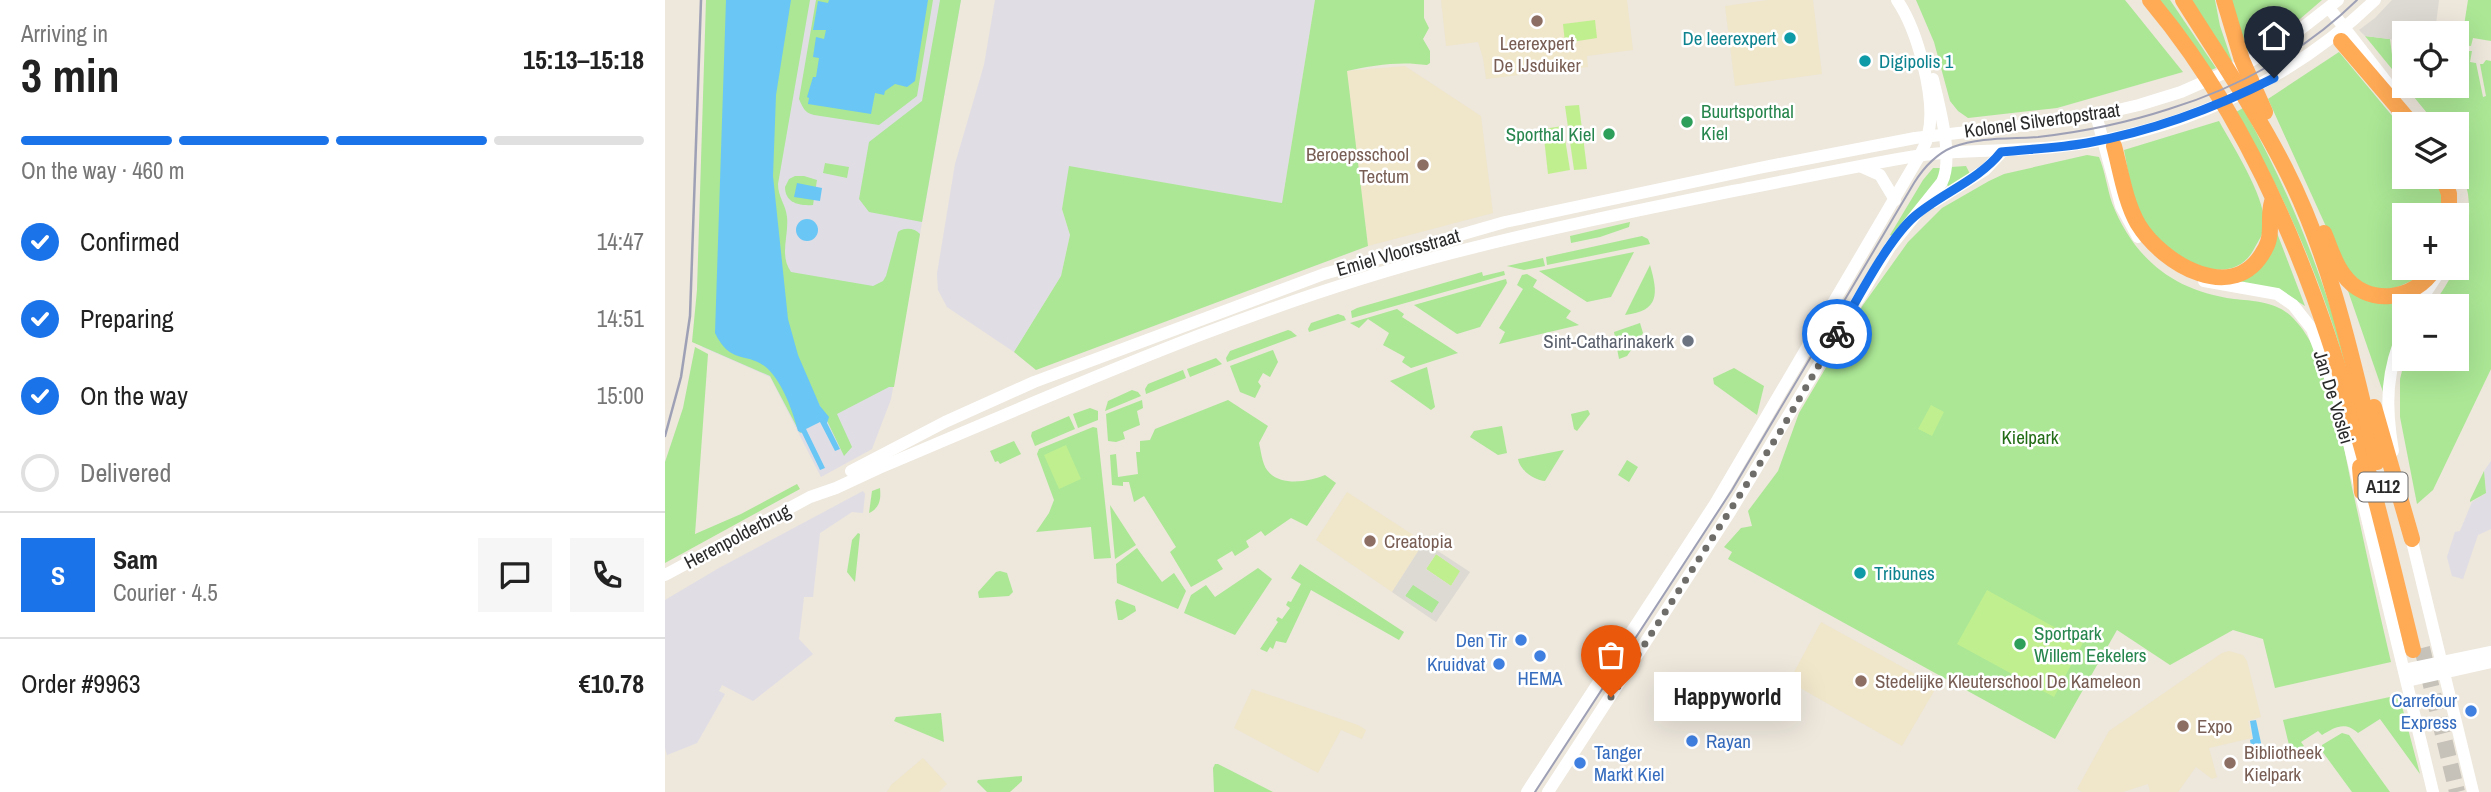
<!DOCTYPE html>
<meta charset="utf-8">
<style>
:root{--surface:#fff;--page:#f6f6f6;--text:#222;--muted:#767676;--line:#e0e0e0;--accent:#1a73e8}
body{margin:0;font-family:"Archivo Narrow",sans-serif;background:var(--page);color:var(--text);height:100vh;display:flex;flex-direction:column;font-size:26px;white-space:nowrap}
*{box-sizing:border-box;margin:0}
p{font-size:23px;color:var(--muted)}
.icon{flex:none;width:38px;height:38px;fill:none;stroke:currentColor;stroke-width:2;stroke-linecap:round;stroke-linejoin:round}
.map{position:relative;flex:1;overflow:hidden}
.drawer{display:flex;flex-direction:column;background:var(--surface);width:665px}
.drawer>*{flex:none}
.fabs{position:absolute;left:1727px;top:21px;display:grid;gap:14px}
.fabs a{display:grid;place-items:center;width:77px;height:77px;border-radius:0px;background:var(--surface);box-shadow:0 7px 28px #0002;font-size:35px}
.pin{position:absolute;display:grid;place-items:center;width:60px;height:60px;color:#fff;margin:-72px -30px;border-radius:50% 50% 50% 0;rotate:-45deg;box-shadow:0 0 7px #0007}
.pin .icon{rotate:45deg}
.courier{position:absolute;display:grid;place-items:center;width:70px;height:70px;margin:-35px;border:5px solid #1a73e8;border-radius:50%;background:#fff;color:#222;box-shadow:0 2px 9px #0007}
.bubble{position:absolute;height:49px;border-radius:0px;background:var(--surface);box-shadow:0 7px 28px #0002;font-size:23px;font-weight:700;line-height:49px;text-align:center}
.summary em{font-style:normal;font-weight:700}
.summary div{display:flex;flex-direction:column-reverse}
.summary{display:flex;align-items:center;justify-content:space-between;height:119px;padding:0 21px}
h1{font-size:46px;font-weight:700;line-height:52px}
.bar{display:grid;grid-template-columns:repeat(4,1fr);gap:10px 7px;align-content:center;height:84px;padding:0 21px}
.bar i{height:9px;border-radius:5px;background:var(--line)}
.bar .selected{background:var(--accent)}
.bar p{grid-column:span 4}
.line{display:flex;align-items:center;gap:18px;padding:0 21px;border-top:2px solid var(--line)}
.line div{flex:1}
.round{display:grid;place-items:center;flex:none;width:74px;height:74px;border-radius:0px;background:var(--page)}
ol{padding:0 21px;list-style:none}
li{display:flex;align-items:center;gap:21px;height:77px}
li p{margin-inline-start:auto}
li .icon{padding:7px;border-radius:50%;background:var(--accent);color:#fff;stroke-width:4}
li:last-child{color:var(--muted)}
li i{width:38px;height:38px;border:4px solid var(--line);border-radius:50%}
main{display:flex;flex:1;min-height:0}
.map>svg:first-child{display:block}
</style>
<main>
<section class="drawer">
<div class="summary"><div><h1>3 min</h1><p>Arriving in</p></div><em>15:13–15:18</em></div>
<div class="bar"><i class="selected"></i><i class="selected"></i><i class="selected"></i><i></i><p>On the way · 460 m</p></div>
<ol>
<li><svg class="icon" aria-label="check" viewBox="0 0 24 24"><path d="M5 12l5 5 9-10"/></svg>Confirmed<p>14:47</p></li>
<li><svg class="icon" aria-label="check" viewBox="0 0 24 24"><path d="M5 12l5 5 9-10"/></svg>Preparing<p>14:51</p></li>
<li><svg class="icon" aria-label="check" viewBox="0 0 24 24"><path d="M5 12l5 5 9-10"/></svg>On the way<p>15:00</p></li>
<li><i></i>Delivered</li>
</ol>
<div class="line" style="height:126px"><b class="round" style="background:var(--accent);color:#fff">S</b><div><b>Sam</b><p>Courier · 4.5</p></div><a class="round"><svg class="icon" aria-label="chat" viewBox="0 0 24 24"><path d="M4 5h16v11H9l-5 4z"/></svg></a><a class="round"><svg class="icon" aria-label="phone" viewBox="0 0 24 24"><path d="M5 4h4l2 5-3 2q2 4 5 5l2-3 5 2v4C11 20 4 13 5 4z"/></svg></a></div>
<div class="line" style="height:91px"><div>Order #9963</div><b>€10.78</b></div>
</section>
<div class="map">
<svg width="1826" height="792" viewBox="0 0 1826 792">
<rect width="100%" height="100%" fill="#ede7dc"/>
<g fill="#e0dde5">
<path d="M47,0h249l-70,399 -19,50 -51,28 -51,-100 -68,-30z"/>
<path d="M330,0h320l-33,203 -212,-36 -8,42 8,26 -9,41 -47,76 -67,-45 -9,-17 -1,-16 18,-110 29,-99z"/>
<path d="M1826,461v68l-13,6 -15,44 -11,-3 -5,-19 8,-25 5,-1 12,-29 14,-9 -2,-22z"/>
<path d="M198,491l2,3 -2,19 -11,-1 -32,21 -7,64h-9l-5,42 14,15 -60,47 -31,-16 -3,6 6,3 -28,49 -30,12 -2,-7v-148l54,-32z"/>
</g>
<g fill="#f0e6ca">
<path d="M776,0h186l6,50 -46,6 1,11 -102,12 -3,-21 -5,-16 -32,4z"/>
<path d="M1103,0h45l9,74 -87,12 -10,-80z"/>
<path d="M740,66l76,50 12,97 -125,33 -22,-175z"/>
<path d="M682,492l77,50 -32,50 -76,-52z"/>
<path d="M1156,622l116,64 -35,60 -107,-61 -3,-9z"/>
<path d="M1564,651l14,4 4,6 14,56 -13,4 4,17 -43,10 8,29 -5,2 -16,-12 -18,25h-28l-2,-8 -25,8h-41l-5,-3 32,-58 113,-78z"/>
<path d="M587,689l106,36 8,5 -4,9 -21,-9 -23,43 -84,-45z"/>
<path d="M258,758l24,26 -8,8h-52l4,-7z"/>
</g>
<g fill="#abe795">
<path d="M41,0h26l42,367 32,62 -6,4 -30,-57 -78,-34 5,-52z"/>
<path d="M112,0h33l-32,184c0,13 8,21 9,33 2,19 -8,38 4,55l82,14 10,-5 3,-5 12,-44c6,-5 17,-4 22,2l-26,153h-5l-52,27 15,33 -8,9 -56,-116 -30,-199z"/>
<path d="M151,0h117l-16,96 -38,29 -65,-10c-9,-2 -11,-7 -15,-16z"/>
<path d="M275,0h21l-39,222 -53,-10 -10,-13 10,-57 53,-41z"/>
<path d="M650,0h109v18l5,10 -6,11 7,12v12l-3,2c-27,-4 -54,0 -80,6l21,175 -332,124 -22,-18 47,-76 9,-41 -8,-26 7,-43 213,37z"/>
<path d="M1251,0h209l58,72 -126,36 -89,10 -10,-7 -8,-10 -16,-59z"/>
<path d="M1490,0h15l46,68 -7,3z"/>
<path d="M1525,0h25l5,26 12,35 -6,3z"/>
<path d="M1564,0h93l-29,25 -48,28z"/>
<path d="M1803,0h23v41l-18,-3 -2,8 -10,-1z"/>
<path d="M1700,36l25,3 2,16 12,19 1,11z"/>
<path d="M1804,51h3l-2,11 6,1 7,34 3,-1 -6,-32h3l3,-4 5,1v308l-58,121 -16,14 -17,-87v-38l5,-20h52v-53h-25c24,-33 42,-69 36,-112 -2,-11 -7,-21 -10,-31 -3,-12 -1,-27 -1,-39h-21l-31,-38h19l16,4 -6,-4h23v-4l7,-1z"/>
<path d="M1674,52l65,78 1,47h30l7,20v18h-37v53h22c-5,8 -9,10 -18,14 -31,15 -41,8 -65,-16l-76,-167z"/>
<path d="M1578,108c49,88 79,166 107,263h-3c-26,-92 -63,-178 -111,-259z"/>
<path d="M1554,121c14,26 49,79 45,107 -1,6 -6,14 -9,19 -21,44 -80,15 -103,-12 -19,-24 -22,-55 -28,-85z"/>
<path d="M1422,155l12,2c6,14 8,31 13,46 22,56 62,88 122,96 20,2 44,3 59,19 39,40 49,124 61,178 12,56 24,111 37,166l-116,26 -12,-49 -30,-9 -63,35 -53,-35 -62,109 -327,-180 4,-7 -8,-5 17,-19 11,-2 -4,-15 30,-40 21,-58 64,-108 45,-63 34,-34 47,-27 15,-7z"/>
<path d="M160,163l24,4 -2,11 -24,-5z"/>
<path d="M1301,166l4,8 -21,13 -3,-3 5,-17z"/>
<path d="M1268,168h8l-1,8 -47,61 -3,-2 33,-55z"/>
<path d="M130,176h9l13,4 -4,25c-14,1 -28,-2 -28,-18l4,-8z"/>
<path d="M965,222l-1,5 -29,10 -29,6 -1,-7z"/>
<path d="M1612,233l28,73 -16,-10 -64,-14z"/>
<path d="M977,236l6,3 2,5 -103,21 -1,-8z"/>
<path d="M969,252l-23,45 -24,5 -48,-31z"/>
<path d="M878,258l2,8 -21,4 -17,-4z"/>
<path d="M985,265c8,28 10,46 -25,50z"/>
<path d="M839,271l1,4 -153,43 -1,-7 6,-3 125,-36 1,4z"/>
<path d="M862,274l10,6 -4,7 38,24 -5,7 13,7 -80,19 6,-12 -6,-4 24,-39 -6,-4 5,-10z"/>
<path d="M841,279l1,4 -27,44 -23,7 -43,-29z"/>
<path d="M1682,288l77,1 -12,17h-7l-1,12 -13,32 -8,42z"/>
<path d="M732,309l7,5 -2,3 56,36 -47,15 -9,-6 3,-5 -22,-12 6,-12 -21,-14 -9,9 -9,-5z"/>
<path d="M673,314l6,2 2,4 -37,12 -1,-3 3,-6z"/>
<path d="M975,323l3,10 -16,23 -8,3 -5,-27z"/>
<path d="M623,330l3,1 6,5 -70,26 -1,-4 4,-7z"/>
<path d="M30,347l13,7 -13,180 46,-20 56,-30 3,5 -135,74v-101l18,-54z"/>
<path d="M608,350l5,12 -8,15 -7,-4 -5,9 3,4 -6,12 -15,-6 -10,-26z"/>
<path d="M551,358l6,6 -32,13 -3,-8z"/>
<path d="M762,367l8,40 -4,3 -41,-29z"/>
<path d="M1069,368l30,18 -7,29 -43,-31 -1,-6z"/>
<path d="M518,370l3,8 -40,16 -1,-5 3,-5z"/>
<path d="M467,390l6,2 3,4 -36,15 3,-10z"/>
<path d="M477,400l1,8 -6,3 3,14 -17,7 2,7 -9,3 -8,-1 -2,-27z"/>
<path d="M563,400l40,26 -9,17c2,8 3,20 8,27 12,17 42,12 58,5l11,8 -29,43 -16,-8 -26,18 -4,-5 -15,10 3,6 -14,9 -3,-5 -15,9 6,9 -32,18 -21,-35 6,-5 -32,-51 -10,6 -5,-20h-6v4l-11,-1 -2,-30 6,-1 2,23 20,-3 -2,-22h4v-11l10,-1 5,-11z"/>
<path d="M425,408l8,3v9l-20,8 -5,-14z"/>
<path d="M923,410l2,4 -13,17 -3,-2 -3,-15z"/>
<path d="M404,416l6,13 -40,17 -4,-10 1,-4z"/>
<path d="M837,426l5,27 -9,2 -28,-18 4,-6z"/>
<path d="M428,427l4,1 14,130 -17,1 -3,-32 -55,5 13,-19 5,-13 -17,-46 2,-5z"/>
<path d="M349,441l7,13 -21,10 -2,-3 -3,1 -5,-11z"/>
<path d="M899,450l-19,31c-10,-1 -25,-10 -27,-22z"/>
<path d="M962,460l11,7 -9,15 -11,-7z"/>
<path d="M1819,471l2,22 -16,9v-2z"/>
<path d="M215,488c1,11 0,20 -11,25l3,-22z"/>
<path d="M445,505l26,40 -21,14z"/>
<path d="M193,533l2,1 -5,48 -8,-10 5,-32z"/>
<path d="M472,548l25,34 12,-9 12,18 -8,18 -61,-26 -1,-19z"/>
<path d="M635,564l104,68 -5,8 -88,-50 -25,53 -10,-2 -3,8 -3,-2 -3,5 -7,-3 18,-27 -2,-2 2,-3 4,2 8,-11 -4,-3 2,-4 3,1 10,-18 -10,-6z"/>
<path d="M593,568l14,11 -37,56 -51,-22 7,-18 15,-10 9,12z"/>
<path d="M335,571l7,2 6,19 -4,4 -30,2 -1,-6 18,-20z"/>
<path d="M748,584l27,18 -8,12 -27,-18z"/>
<path d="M452,599l18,7 1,5 -14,9h-4l-3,-18z"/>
<path d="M1734,695l21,79 -40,-55 -22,14c-13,-12 -23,-6 -36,2l-4,-4 -17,11 3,4 -10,5 -1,-3 -3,1 -7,-29z"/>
<path d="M276,713l3,29 -50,-21 2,-4z"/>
<path d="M1677,733l7,2 41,57h-38l-30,-41v-6z"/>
<path d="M550,764h3l55,28h-59l-1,-24z"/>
<path d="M357,776v5l-12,11h-23l-10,-10 1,-2z"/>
</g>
<g fill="#c0ef90">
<path d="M930,20l2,18 -32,5 -2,-19z"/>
<path d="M914,105l8,64 -13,1 -9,-64z"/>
<path d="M898,126l7,44 -22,4 -5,-45z"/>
<path d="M1266,405l13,7 -12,24 -14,-7z"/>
<path d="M401,445l15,34 -22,10 -15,-34z"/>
<path d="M771,554l25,17 -10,15 -25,-17z"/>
<path d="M1322,590l96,53 -29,54 -97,-53z"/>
</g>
<g fill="#dddad3" fill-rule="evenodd">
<path d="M1727,0h47l-3,24 6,1 -1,8h-36l-1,8 -39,-5 -6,-6 16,-12z"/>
<path d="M759,542l46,30 -34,50 -44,-30zM771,554l24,17 -9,15 -25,-17zM748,585l26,17 -7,11 -27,-17z"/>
</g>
<g fill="#69c6f5">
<path d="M61,0h65l-15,95 -3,81 15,143 10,36 22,51 9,11 -2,6 13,26 -5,2 -15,-29 -14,7 19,39 -5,2 -18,-37 -4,-2c-5,-19 -15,-48 -31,-63 -20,-17 -36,-2 -52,-35z"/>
<path d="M164,0h99l-13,81 -8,6 -12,-3 -10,7 -1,4 -9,-2 -4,21 -63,-10 1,-6 -2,-1 6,-20h3l3,-19 -6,-1 3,-20 8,2 2,-9h-13l5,-29 10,2z"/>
<path d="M132,183l25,5 -2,13 -26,-4z"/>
<circle cx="142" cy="230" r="11"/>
<path d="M1591,720l7,32 -10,8 -3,-20 3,-1 -3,-18z"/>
</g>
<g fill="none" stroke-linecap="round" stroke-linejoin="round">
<path stroke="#c6c1b9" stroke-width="16" stroke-dasharray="16 8" stroke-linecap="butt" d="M1757,648l35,144"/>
<g stroke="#fff" stroke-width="12">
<path d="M1664,8l66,85"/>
<path d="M1431,115l25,91 17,31"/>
<path d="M1197,167l18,8 15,25"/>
<path d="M1269,202l51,-32 17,-18"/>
<path d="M1539,281l73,13 16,11 19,24 27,73 94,390"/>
<path d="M1752,306l23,-35"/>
<path d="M1728,451c-8,-47 -7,-80 12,-123"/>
<path d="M186,471l94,-49 89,-40 290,-108 181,-52 254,-54 156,-30 164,-19 60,-14 42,-13 68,-30 39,-23 50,-39"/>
<path d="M1745,533l63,259"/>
<path d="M0,575l145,-78 26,-9 43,-20c188,-79 375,-164 573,-215 93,-24 187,-43 281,-62 57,-11 114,-23 171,-33 50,-9 101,-6 151,-11 120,-12 234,-64 320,-147"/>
<path d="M1739,670l87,-18"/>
<path d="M1742,681l84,-19"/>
<path d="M862,792l188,-288 205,-349c3,-6 7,-13 8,-20 9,-35 -11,-106 -31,-135"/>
<path d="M883,792l182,-280 160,-265 52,-65c12,-25 -3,-76 -9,-103"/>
</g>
<g stroke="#fa5" stroke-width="16">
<path d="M1485,0c153,182 208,424 263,650"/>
<path d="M1518,0c35,56 72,109 102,168 47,92 68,194 92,294"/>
<path d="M1559,0l18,60 23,52"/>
<path d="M1676,41l71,83"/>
<path d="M1449,146c7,26 11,55 24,78 24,40 97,83 127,25 9,-15 2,-31 7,-47"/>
<path d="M1778,177l6,17v21"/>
<path d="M1659,233c6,14 10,29 19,41 23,33 71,28 92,-6"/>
<path d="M1709,407l38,132"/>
<path d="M1695,467l2,25"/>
</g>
<path stroke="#9ea0b6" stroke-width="2" d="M870,792l197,-302 182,-307c10,-16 22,-29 39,-36 26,-10 57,-8 85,-10 44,-5 88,-14 131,-28 69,-21 136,-58 188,-109"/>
<path stroke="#9ea0b6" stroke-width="2.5" d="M0,436l16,-59 9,-61 11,-316"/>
</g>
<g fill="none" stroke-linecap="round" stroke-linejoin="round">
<path stroke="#6f6d69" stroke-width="7" stroke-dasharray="0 12.6" d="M946,697l169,-265 57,-98"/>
<path stroke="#1a73e8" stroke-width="9" d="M1172,334c20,-33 50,-94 78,-118 27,-23 64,-36 86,-64 29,-3 58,-4 86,-9 66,-12 128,-35 187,-65"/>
</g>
<g fill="#8d6e63" stroke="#fff" stroke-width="2.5">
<circle cx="872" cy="21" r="7"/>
<circle cx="758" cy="165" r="7"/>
<circle cx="705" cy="541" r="7"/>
<circle cx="1196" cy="681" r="7"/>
<circle cx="1518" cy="726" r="7"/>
<circle cx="1565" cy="763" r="7"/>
</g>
<g fill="#0f9aa8" stroke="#fff" stroke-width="2.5">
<circle cx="1125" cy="38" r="7"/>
<circle cx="1200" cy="61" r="7"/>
<circle cx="1195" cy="573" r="7"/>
</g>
<g fill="#2e9e5b" stroke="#fff" stroke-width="2.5">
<circle cx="1022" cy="122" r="7"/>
<circle cx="944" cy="134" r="7"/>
<circle cx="1355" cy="644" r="7"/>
</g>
<circle fill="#6b7280" stroke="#fff" stroke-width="2.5" cx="1023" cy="341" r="7"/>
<g fill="#3f7fe0" stroke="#fff" stroke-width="2.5">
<circle cx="856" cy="640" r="7"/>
<circle cx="875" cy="656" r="7"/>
<circle cx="834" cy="664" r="7"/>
<circle cx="1806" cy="711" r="7"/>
<circle cx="1027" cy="741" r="7"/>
<circle cx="915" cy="763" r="7"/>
</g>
<g text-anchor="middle" stroke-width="5" stroke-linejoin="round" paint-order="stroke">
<rect fill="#fff" stroke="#6b6b6b" stroke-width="2" x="1693.5" y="472.5" width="49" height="29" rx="5"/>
<g font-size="18" font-weight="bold" fill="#2b2b2b">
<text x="1718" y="493">A112</text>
</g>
<g font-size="19" fill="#0d838f" stroke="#fff" text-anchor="start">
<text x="1111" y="45" text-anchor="end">De leerexpert</text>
<text x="1214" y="68">Digipolis 1</text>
<text x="1209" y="580">Tribunes</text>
</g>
<g font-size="19" fill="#785e54" stroke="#fff" text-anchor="start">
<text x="872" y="50" text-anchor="middle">Leerexpert<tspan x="872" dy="22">De IJsduiker</tspan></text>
<text x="744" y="161" text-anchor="end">Beroepsschool<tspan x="744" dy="22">Tectum</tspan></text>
<text x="719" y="548">Creatopia</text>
<text x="1210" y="688">Stedelijke Kleuterschool De Kameleon</text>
<text x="1532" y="733">Expo</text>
<text x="1579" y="759">Bibliotheek<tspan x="1579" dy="22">Kielpark</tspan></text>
</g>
<g font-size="19" fill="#27864d" stroke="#fff" text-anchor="start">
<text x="1036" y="118">Buurtsporthal<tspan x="1036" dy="22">Kiel</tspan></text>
<text x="930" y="141" text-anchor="end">Sporthal Kiel</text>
<text x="1369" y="640">Sportpark<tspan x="1369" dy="22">Willem Eekelers</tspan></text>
</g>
<g font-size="19" fill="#2b2b2b" stroke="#fff">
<text transform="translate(1377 120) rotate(-8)" y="7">Kolonel Silvertopstraat</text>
<text transform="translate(733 252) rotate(-16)" y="7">Emiel Vloorsstraat</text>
<text transform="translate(1669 397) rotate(73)" y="7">Jan De Voslei</text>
<text transform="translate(72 536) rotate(-28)" y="7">Herenpolderbrug</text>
</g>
<g font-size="19" fill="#5b616d" stroke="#fff" text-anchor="end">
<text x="1009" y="348">Sint-Catharinakerk</text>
</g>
<g font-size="19" fill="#226c16" stroke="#fff">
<text x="1365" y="444">Kielpark</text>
</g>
<g font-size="19" fill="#366cbe" stroke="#fff" text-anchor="end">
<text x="842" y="647">Den Tir</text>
<text x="820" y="671">Kruidvat</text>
<text x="875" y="685" text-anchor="middle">HEMA</text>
<text x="1792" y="707">Carrefour<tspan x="1792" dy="22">Express</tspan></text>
<text x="1041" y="748" text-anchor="start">Rayan</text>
<text x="929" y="759" text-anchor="start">Tanger<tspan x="929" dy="22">Markt Kiel</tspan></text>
</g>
</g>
</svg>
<div class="fabs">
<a><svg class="icon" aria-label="locate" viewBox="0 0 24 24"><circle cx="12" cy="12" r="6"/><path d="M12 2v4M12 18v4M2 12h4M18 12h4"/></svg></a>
<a><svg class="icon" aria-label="layers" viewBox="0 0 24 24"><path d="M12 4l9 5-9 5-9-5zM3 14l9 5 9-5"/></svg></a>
<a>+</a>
<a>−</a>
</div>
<div class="pin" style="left:946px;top:697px;background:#ea580c"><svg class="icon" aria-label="bag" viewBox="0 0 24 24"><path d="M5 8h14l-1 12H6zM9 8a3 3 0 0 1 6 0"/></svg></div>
<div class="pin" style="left:1609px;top:78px;background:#1f2937"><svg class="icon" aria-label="home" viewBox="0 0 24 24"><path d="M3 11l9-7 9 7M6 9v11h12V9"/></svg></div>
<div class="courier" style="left:1172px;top:334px"><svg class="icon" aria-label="bike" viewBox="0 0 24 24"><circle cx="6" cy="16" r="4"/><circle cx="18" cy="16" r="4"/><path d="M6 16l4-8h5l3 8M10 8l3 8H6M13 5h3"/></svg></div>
<div class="bubble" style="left:989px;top:672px;width:147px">Happyworld</div>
</div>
</main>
